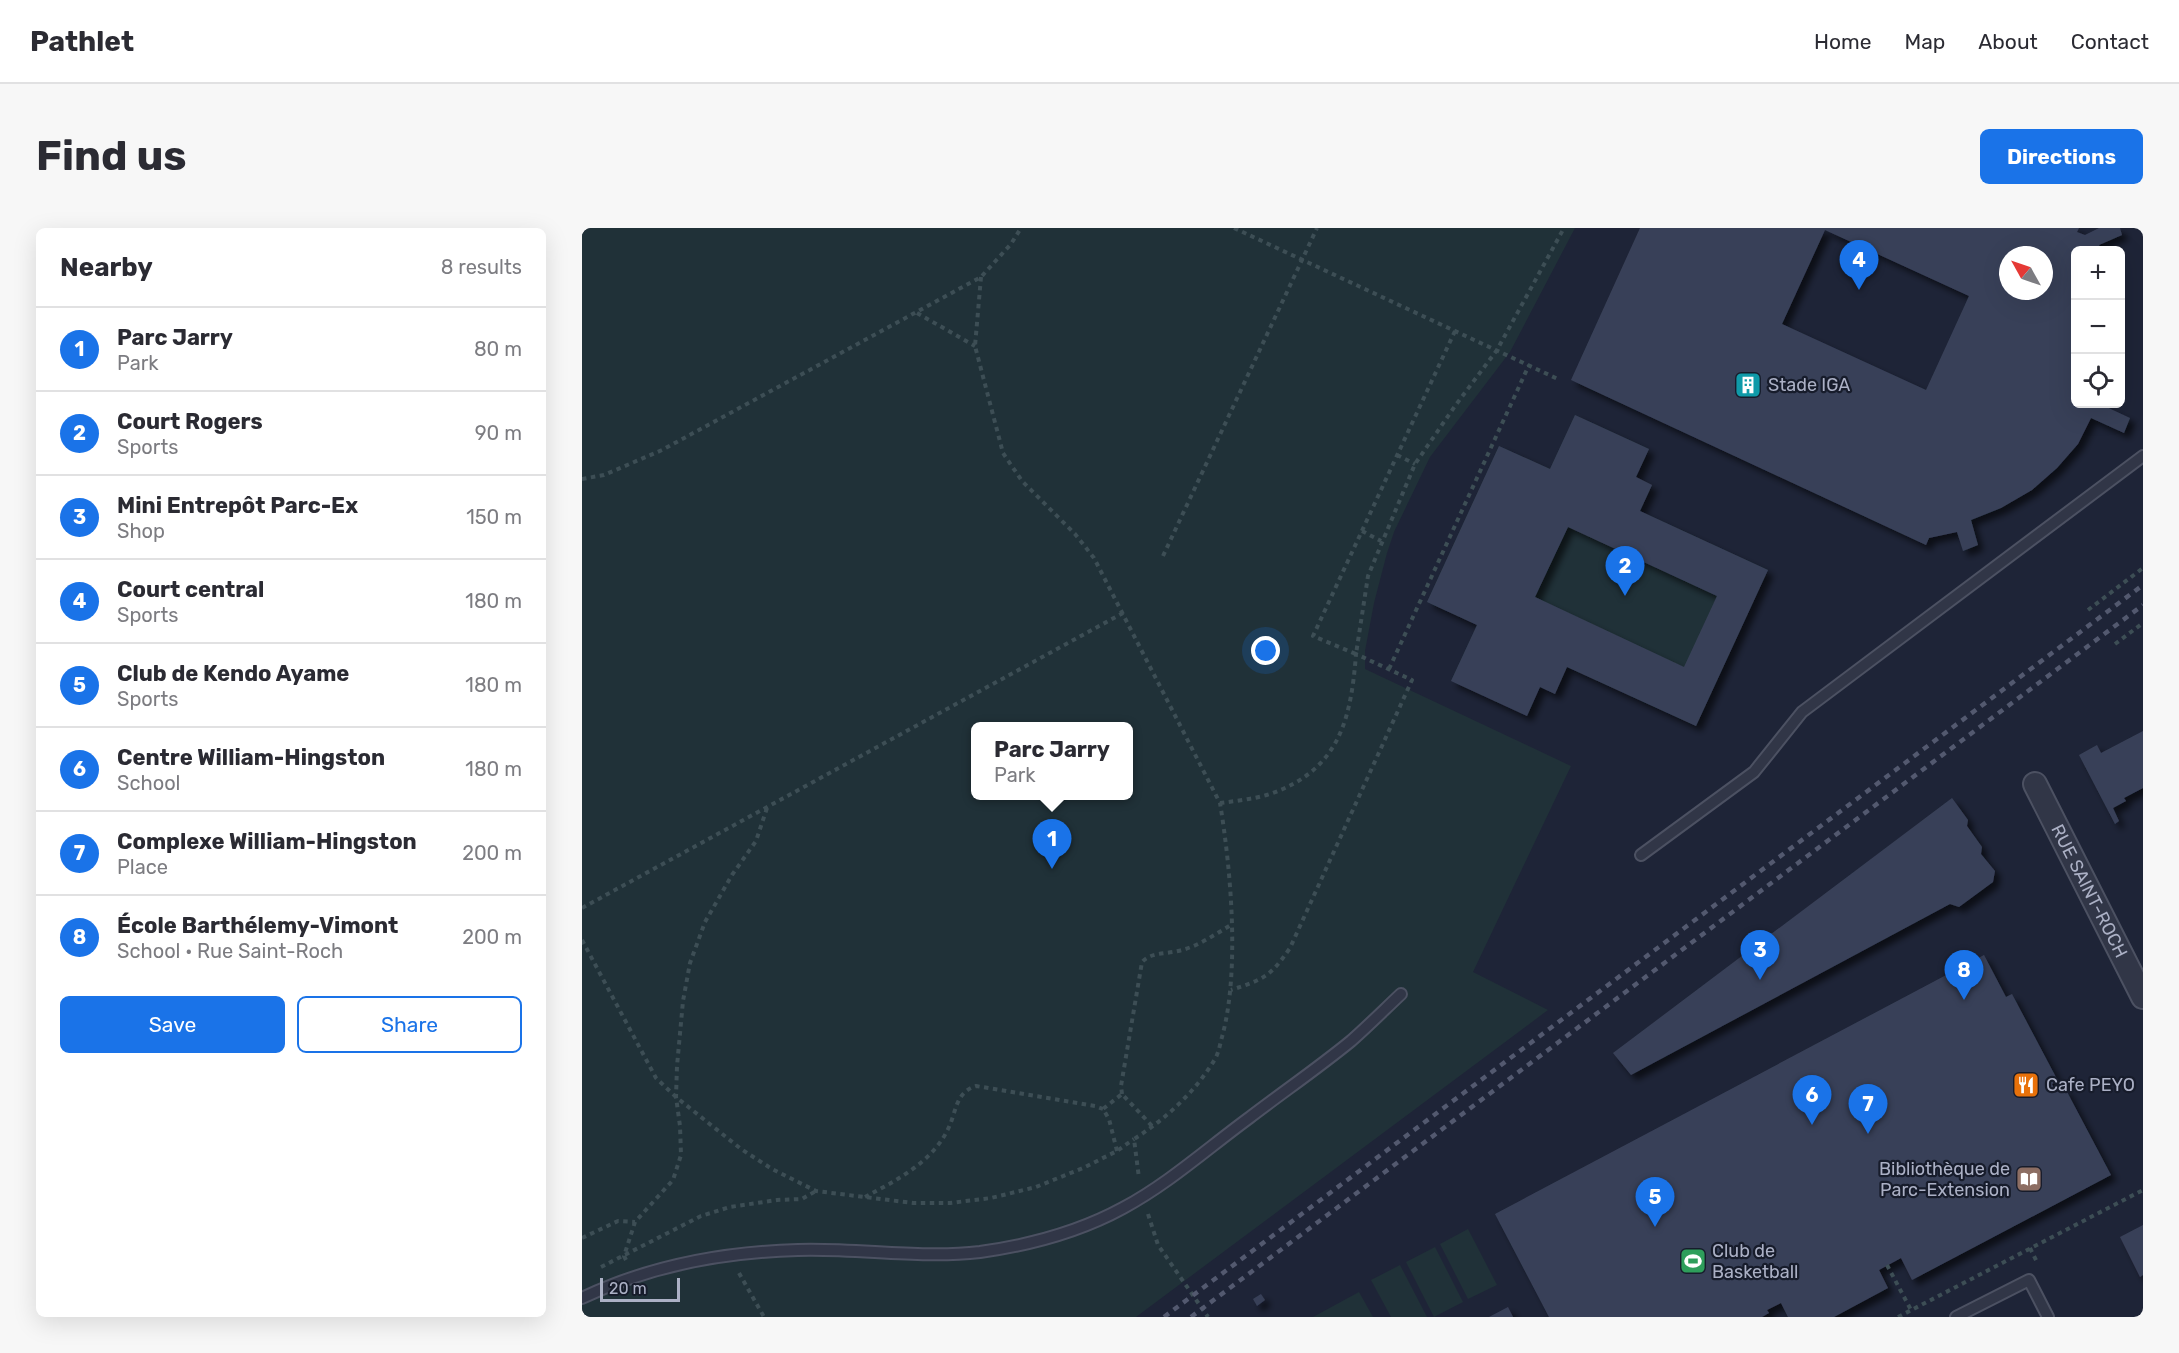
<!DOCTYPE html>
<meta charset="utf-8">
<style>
body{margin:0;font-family:Rubik,sans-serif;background:#f7f7f7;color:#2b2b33}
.controls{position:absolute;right:18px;top:18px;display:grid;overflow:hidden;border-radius:9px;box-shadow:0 6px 24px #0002}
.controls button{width:54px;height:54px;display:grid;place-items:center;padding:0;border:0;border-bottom:2px solid #e1e1e2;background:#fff;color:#2b2b33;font:30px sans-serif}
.compass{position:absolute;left:1417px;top:18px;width:54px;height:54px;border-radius:50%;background:#fff;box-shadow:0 6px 24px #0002;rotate:310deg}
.scale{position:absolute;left:18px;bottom:15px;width:80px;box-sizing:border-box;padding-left:6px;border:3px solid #abb0c5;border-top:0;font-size:16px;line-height:21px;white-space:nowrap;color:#abb0c5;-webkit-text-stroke:4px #171c2b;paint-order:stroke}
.you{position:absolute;left:684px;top:423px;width:21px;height:21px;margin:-15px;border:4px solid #fff;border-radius:50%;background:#1a73e8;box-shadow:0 0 0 9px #1a73e833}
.badge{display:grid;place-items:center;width:39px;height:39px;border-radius:50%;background:#1a73e8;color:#fff;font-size:20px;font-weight:700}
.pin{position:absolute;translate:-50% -50px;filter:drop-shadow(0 2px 3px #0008)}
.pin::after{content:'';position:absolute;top:32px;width:21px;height:18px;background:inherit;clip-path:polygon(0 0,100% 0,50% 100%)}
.popup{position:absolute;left:389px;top:494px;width:162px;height:78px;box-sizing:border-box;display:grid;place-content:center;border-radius:9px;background:#fff;filter:drop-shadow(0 2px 4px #0005);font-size:20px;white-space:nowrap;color:#7c7c81}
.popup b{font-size:22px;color:#2b2b33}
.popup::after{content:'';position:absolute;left:50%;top:100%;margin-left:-12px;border:12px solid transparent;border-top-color:#fff}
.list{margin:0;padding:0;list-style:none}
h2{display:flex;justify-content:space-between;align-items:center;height:78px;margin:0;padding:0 24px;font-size:26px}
h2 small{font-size:20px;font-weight:400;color:#7c7c81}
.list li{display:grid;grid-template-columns:39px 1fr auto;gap:18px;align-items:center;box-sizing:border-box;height:84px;padding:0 24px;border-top:2px solid #e1e1e2}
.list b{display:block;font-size:22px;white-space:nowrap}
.list p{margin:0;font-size:20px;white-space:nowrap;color:#7c7c81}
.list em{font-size:20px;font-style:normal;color:#7c7c81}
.actions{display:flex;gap:12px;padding:18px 24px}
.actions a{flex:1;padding:14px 0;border:2px solid #1a73e8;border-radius:9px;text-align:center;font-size:21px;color:#1a73e8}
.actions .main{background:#1a73e8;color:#fff}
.icon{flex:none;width:33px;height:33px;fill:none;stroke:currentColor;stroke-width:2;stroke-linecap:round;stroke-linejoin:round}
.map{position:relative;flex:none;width:1561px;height:1089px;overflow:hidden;border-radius:9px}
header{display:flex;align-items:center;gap:36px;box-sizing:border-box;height:84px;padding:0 30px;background:#fff;border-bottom:2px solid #e1e1e2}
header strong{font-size:28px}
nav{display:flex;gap:33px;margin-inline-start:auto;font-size:21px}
.intro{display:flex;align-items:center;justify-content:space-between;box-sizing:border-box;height:144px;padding:0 36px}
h1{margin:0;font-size:42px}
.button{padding:15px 27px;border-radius:9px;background:#1a73e8;color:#fff;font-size:21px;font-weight:700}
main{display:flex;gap:36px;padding:0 36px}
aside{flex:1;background:#fff;border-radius:9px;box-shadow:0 6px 24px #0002}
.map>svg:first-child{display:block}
.green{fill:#203138;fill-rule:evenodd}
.building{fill:#394158;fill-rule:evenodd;filter:url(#shadow)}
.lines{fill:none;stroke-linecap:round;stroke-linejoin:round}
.service-casing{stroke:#4c5162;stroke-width:14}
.minor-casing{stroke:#4c5162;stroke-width:26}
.path{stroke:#3d4e55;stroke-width:4;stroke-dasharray:4.5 4.5;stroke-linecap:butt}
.service{stroke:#313647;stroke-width:10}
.minor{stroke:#313647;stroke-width:22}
.rail{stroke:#53596f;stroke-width:4.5;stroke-dasharray:6 6;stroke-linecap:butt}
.labels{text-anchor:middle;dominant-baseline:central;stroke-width:4.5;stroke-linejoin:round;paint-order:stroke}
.poi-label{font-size:18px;fill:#abb0c5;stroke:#171c2b;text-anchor:start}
.street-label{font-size:18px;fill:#abb0c5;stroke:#171c2b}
</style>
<header>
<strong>Pathlet</strong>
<nav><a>Home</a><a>Map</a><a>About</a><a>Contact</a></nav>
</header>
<div class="intro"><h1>Find us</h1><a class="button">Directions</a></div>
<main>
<aside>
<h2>Nearby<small>8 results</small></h2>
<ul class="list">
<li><span class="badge">1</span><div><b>Parc Jarry</b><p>Park</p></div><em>80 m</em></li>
<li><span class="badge">2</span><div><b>Court Rogers</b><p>Sports</p></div><em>90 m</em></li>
<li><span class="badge">3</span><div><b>Mini Entrepôt Parc-Ex</b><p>Shop</p></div><em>150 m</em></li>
<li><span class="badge">4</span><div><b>Court central</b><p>Sports</p></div><em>180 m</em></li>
<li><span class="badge">5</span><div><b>Club de Kendo Ayame</b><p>Sports</p></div><em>180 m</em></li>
<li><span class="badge">6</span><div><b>Centre William-Hingston</b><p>School</p></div><em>180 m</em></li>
<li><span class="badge">7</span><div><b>Complexe William-Hingston</b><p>Place</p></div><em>200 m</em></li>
<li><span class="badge">8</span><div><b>École Barthélemy-Vimont</b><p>School · Rue Saint-Roch</p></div><em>200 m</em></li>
</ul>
<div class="actions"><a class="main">Save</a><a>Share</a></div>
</aside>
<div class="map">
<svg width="1561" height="1089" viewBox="0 0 1561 1089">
<defs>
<filter id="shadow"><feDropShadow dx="5.5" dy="5.5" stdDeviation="3" flood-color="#0009"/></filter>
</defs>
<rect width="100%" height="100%" fill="#1e2437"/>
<g class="green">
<path d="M0 0H993L928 124 848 229 812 304 805 325 792 375 783 423V441L989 538 891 744 966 782 554 1089H0ZM394 498H546V568H394Z"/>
<polygon points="993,187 1067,221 1054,249 1070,257 1058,283 1186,342 1114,498 985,439 958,459 869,453 895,397 845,374 917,218 968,241"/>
<polygon points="886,1001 915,1057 886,1071 858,1016"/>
<polygon points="853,1019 881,1074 852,1089 824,1034"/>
<polygon points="818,1037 845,1089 809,1089 789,1052"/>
<polygon points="777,1064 791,1089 731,1089"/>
</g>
<g class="building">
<path d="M1058 0H1497L1495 4 1503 7 1517 0H1538L1540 7 1517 17 1519 22H1494V176H1518L1548 190 1542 205 1509 190 1496 216 1475 240 1450 262 1419 280 1389 292 1396 317 1381 323 1375 304 1347 310 1344 317 989 152ZM1243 2 1387 68 1344 162 1200 96ZM1426 27H1462V63H1426Z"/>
<path d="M993 187 1067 221 1054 249 1070 257 1058 283 1186 342 1114 498 985 439 973 466 958 459 945 488 869 453 895 397 845 374 917 218 968 241ZM986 299 1135 368 1102 439 953 369Z"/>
<polygon points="1561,503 1561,560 1542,570 1544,573 1531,580 1537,593 1533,596 1497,527 1515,517 1519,525"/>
<polygon points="1370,570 1386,592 1385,598 1400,619 1399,626 1413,643 1411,654 1377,679 1368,676 1049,847 1031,825"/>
<polygon points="1402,727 1424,769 1430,766 1476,853 1470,856 1474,864 1483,860 1529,947 1330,1052 1319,1030 1297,1042 1306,1060 1252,1089 1206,1089 1199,1075 1185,1082 1187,1085 1180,1089 967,1089 913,986"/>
<polygon points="1561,997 1561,1047 1558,1049 1538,1009"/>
<polygon points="679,1066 683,1072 675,1078 671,1071"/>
<polygon points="926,1079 931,1089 907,1089"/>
</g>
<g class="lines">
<defs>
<g id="service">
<polyline points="1059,627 1172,544 1220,484 1561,228"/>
<path d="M0 1070C67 1038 143 1024 216 1022 277 1020 338 1031 398 1024 448 1017 497 1004 541 980 586 956 626 920 667 890 701 864 736 840 769 813 786 798 802 782 819 766"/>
<polyline points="1374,1089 1447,1052 1466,1089"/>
</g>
<g id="minor">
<path id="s1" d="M1453 556 1561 769"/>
</g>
</defs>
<use href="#service" class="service-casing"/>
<use href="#minor" class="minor-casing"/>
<g class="path">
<polyline points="652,0 978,152"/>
<path d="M399 49 393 118 421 225 440 253 493 306 512 330 638 575C649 642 658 744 640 809 638 816 637 824 633 831 614 863 584 891 552 911L557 950"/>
<polyline points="335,85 393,118"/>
<polyline points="873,103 731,408 774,426 786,348 833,236 873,178 915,122 982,0"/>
<polyline points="815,227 833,236"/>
<polyline points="0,251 22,247 80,222 399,49 429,16 439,0"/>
<polyline points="780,303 799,313"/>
<polyline points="581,328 735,0"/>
<polyline points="1506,382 1561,340"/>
<polyline points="1533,416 1561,395"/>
<polyline points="807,441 947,137"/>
<path d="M638 575C654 573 672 571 688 566 757 542 769 492 774 426L830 452 708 720C688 749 682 751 649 762"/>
<polyline points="0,680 541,385"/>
<polyline points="0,712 74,850 94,869 159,921 190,941 234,963 331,975 368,975 409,970 454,959 501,940 535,923 552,911"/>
<path d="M540 866 539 858 560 734C569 724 584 726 596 723 615 719 632 707 649 697"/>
<polyline points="535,923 527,891 521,881 540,866 571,899"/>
<path d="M283 969C313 953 349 935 365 903 375 885 372 865 394 858L513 878 521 881"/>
<polyline points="566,986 576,1017 626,1089"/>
<polyline points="0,1010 36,993 53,994"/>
<polyline points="1448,1020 1456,1036"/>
<polyline points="44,1032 42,1028 53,994 91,952 99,927 98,898 94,869 95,838 101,773 108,735 123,694 150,647 174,613 185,580"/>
<polyline points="1305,1037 1329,1082"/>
<polyline points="19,1039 119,988 148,979 195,972 220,971 234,963"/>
<polyline points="157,1045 182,1089"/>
<polyline points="1316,1089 1561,962"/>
</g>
<use href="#service" class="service"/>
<use href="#minor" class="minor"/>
<g class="rail">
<polyline points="582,1089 1561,357"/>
<polyline points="609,1089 1561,377"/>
</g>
</g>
<defs>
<symbol id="building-square" viewBox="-11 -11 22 22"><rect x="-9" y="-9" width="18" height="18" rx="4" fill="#0f9aa8" stroke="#171c2b"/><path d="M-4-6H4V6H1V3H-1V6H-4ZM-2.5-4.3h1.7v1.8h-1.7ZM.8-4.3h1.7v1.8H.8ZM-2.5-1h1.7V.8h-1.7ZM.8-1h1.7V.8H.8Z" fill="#fff"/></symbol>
<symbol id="restaurant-square" viewBox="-11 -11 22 22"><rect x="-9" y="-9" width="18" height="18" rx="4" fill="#e8710a" stroke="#171c2b"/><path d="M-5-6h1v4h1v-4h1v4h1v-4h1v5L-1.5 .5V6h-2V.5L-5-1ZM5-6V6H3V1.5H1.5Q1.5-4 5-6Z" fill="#fff"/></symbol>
<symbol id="library-square" viewBox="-11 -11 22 22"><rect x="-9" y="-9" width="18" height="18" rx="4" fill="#8d6e63" stroke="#171c2b"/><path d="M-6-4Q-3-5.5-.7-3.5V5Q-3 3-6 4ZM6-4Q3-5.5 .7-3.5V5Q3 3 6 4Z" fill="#fff"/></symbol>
<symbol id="stadium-square" viewBox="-11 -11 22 22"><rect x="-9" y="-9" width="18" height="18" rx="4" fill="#2e9e5b" stroke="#171c2b"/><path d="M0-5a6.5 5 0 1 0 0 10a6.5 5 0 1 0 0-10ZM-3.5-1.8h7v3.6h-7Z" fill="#fff"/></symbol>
</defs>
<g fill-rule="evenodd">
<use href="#building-square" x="1151" y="142" width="30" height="30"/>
<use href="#restaurant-square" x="1429" y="842" width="30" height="30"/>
<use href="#library-square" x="1432" y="936" width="30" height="30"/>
<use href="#stadium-square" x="1096" y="1018" width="30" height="30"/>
</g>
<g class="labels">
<g class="poi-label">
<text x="1186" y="157">Stade IGA</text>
<text x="1464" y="857">Cafe PEYO</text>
<text x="1428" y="941" text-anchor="end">Bibliothèque de<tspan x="1428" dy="21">Parc-Extension</tspan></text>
<text x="1130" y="1023">Club de<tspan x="1130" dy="21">Basketball</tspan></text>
</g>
<g class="street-label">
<text stroke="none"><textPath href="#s1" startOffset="120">RUE SAINT-ROCH</textPath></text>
</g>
</g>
</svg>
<div class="controls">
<button>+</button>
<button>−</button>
<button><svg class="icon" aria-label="locate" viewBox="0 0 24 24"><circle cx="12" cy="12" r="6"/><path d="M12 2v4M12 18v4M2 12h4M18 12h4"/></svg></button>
</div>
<svg class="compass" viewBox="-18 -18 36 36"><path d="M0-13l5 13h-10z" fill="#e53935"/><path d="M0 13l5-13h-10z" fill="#7c7c81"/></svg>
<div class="scale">20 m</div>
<div class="you"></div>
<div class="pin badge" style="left:470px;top:641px">1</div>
<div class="popup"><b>Parc Jarry</b>Park</div>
<div class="pin badge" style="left:1043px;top:368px">2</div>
<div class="pin badge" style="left:1178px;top:752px">3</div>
<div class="pin badge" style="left:1277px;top:62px">4</div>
<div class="pin badge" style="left:1073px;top:999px">5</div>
<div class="pin badge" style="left:1230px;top:897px">6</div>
<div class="pin badge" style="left:1286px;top:906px">7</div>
<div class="pin badge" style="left:1382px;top:772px">8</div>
</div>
</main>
